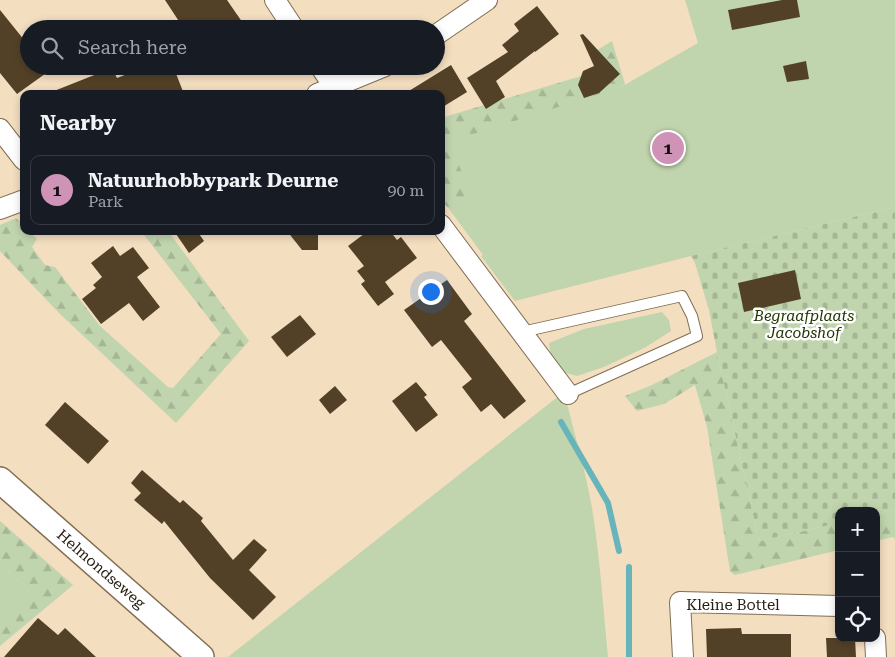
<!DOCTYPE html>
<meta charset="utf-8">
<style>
body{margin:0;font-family:"Roboto Serif",serif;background:#242831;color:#f1f3f6}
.controls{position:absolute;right:15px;bottom:15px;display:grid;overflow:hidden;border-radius:10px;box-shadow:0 2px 8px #0003}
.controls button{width:45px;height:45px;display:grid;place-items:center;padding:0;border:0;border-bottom:1px solid #363941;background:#171b24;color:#f1f3f6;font:25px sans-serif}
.you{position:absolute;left:430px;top:291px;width:18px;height:18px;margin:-12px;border:4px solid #fff;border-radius:50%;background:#1a73e8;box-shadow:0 0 0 8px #1a73e833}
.badge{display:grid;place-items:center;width:32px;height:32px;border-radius:50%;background:#ce93b7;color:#111;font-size:16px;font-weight:700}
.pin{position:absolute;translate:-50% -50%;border:2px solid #fff;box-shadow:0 1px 5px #0006}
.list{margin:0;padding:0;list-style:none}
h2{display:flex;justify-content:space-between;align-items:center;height:65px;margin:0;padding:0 20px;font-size:21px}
h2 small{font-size:16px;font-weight:400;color:#9ea1a6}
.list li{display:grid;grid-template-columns:32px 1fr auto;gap:15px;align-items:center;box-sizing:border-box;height:70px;margin:0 10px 10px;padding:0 10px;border:1px solid #363941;border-radius:10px}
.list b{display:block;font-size:19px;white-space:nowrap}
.list p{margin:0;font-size:16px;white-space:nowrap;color:#9ea1a6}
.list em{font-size:16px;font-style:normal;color:#9ea1a6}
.icon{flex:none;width:28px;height:28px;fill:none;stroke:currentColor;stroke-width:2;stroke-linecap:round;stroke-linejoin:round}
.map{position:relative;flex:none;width:895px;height:657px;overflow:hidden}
.search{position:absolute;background:#171b24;box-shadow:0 2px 8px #0003;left:20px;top:20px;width:425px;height:55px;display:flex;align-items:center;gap:12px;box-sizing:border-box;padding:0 18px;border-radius:28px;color:#9ea1a6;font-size:19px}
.panel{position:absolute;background:#171b24;box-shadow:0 2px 8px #0003;left:20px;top:90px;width:425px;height:145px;border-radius:10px}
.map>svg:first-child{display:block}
.green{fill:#c0d4ae}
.forest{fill:url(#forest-firs)}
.cemetery{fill:url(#cemetery-stones)}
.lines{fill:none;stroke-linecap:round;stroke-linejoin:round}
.stream{stroke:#68b4bb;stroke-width:6}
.building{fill:#534127}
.service-casing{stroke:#816e53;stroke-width:12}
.minor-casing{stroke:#816e53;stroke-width:22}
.tertiary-casing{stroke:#816e53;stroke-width:28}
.service{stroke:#fff;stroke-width:10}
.minor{stroke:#fff;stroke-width:20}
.tertiary{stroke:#fff;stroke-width:25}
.labels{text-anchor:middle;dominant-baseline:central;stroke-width:5;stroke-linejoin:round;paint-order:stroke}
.park-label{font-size:15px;font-style:italic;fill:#203600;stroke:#fff}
.street-label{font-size:15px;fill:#282015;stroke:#fff}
</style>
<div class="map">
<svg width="895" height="657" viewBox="0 0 895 657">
<defs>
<pattern id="forest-firs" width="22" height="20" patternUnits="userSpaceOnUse" patternTransform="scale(1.25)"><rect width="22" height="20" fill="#c0d4ae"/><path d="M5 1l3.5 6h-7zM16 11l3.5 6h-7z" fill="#a5b695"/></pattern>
<pattern id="cemetery-stones" width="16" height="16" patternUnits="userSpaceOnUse" patternTransform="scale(1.25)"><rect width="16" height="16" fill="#c0d4ae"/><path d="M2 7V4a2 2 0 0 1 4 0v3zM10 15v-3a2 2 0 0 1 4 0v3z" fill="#a5b695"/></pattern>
</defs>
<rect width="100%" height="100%" fill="#f3dec0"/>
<g class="green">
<polygon points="685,0 895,0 895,207 691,256 515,301 481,256 483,255 441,198 441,130 621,87 698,43"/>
<polygon points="662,312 669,320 671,331 646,347 604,367 577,376 562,372 551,358 549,343 584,329"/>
<path d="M560 395 567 404C576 439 586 473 592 508 600 557 603 607 608 657H228Z"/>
<polygon points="0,564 27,588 29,592 0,618"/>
</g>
<g class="forest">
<polygon points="612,41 625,84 621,87 448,142 473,196 471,198 447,207 441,198 441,118 598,71 594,52"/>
<polygon points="16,218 24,226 24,231 29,231 37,239 32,247 45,265 55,267 100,326 168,387 173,388 221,334 141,231 168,231 249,341 176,423 59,313 0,251 0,225"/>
<polygon points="717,352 759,541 839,523 839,550 735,575 733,574 730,571 707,427 695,385 664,404 637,411 625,396 652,385"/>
<polygon points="895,509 895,539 893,537 876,541 876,514"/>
<polygon points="0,521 73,585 0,646 0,618 29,592 27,588 0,564"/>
</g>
<polygon class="cemetery" points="895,207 895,509 876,514 876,511 839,511 839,523 759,541 717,352 709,310 695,263 691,256"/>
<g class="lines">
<g class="stream">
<polyline points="561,422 608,503 619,551"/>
<polyline points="629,567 629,657"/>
</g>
</g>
<g class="building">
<polygon points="165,0 227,0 247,29 184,29"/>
<polygon points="782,0 797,0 800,17 732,30 728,10"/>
<polygon points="537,6 559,34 535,52 535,51 496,81 505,97 486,109 467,78 508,52 502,45 519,31 514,24"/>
<polygon points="0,10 29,46 29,66 56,66 17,94 0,73"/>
<polygon points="583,34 620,74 599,93 584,98 578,85 583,71 594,66 580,35"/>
<polygon points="806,61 809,79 787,82 783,66"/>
<polygon points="451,65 467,92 441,108 441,94 404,94"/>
<polygon points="153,66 173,66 184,94 50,94 49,93 112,68 117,78 145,67 146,71"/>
<polygon points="174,231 197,231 204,241 189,253"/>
<polygon points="287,231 318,231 318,250 302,250"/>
<polygon points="368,231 390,231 397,240 401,237 417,258 385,282 394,294 378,306 361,284 365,281 357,271 364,266 348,246"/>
<polygon points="113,246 120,256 133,247 149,268 137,277 160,307 143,321 129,303 101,324 82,299 96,288 93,285 102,277 91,263"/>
<polygon points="795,270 801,299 744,312 738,283"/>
<polygon points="447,280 472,314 464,321 526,401 504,419 491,404 481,412 462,387 472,379 441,340 432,347 404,310"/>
<polygon points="300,315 316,334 287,357 271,337"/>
<polygon points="416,382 427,395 424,397 438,415 416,432 392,401"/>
<polygon points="335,386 347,400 330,414 319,400"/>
<polygon points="65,402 109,441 88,464 45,425"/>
<polygon points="142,470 180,503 183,500 203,518 201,521 233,560 254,539 267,550 249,570 276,597 253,620 210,578 164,521 162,524 134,500 141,493 131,483"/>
<polygon points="38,618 58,635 65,628 96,657 4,657"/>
<polygon points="741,628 742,634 791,634 791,657 707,657 706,629"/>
<polygon points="826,638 855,638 856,657 827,657"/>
</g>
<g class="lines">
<defs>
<polyline id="service" points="522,332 682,296 692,316 697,336 568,394"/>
<g id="minor">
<polyline points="275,0 294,29"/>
<polyline points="436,35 487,0"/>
<polyline points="320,66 339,94"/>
<polyline points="317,94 385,66"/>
<polyline points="0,129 24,160"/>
<polyline points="0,209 24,200"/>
<polyline points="441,225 568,394"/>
<polyline points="875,638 876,657"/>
<polyline points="683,657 680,602 839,606"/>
</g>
<polyline id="tertiary" points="0,480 201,657"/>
</defs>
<use href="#service" class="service-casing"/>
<use href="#minor" class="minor-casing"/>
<use href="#tertiary" class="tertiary-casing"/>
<use href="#service" class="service"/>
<use href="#minor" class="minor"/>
<use href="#tertiary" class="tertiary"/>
</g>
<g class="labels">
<g class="park-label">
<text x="804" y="316">Begraafplaats<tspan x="804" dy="17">Jacobshof</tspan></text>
</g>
<g class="street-label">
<text transform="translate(101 569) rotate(41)">Helmondseweg</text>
<text x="733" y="605">Kleine Bottel</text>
</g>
</g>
</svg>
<div class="controls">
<button>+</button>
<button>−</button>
<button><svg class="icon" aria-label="locate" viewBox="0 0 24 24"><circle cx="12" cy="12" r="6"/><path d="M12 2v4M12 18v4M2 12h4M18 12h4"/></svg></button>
</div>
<div class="you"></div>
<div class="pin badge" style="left:668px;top:148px">1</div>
<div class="search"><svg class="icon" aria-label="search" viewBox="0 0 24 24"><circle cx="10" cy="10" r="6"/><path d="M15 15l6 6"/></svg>Search here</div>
<section class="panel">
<h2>Nearby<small></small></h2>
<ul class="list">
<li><span class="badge">1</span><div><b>Natuurhobbypark Deurne</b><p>Park</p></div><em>90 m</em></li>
</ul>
</section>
</div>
